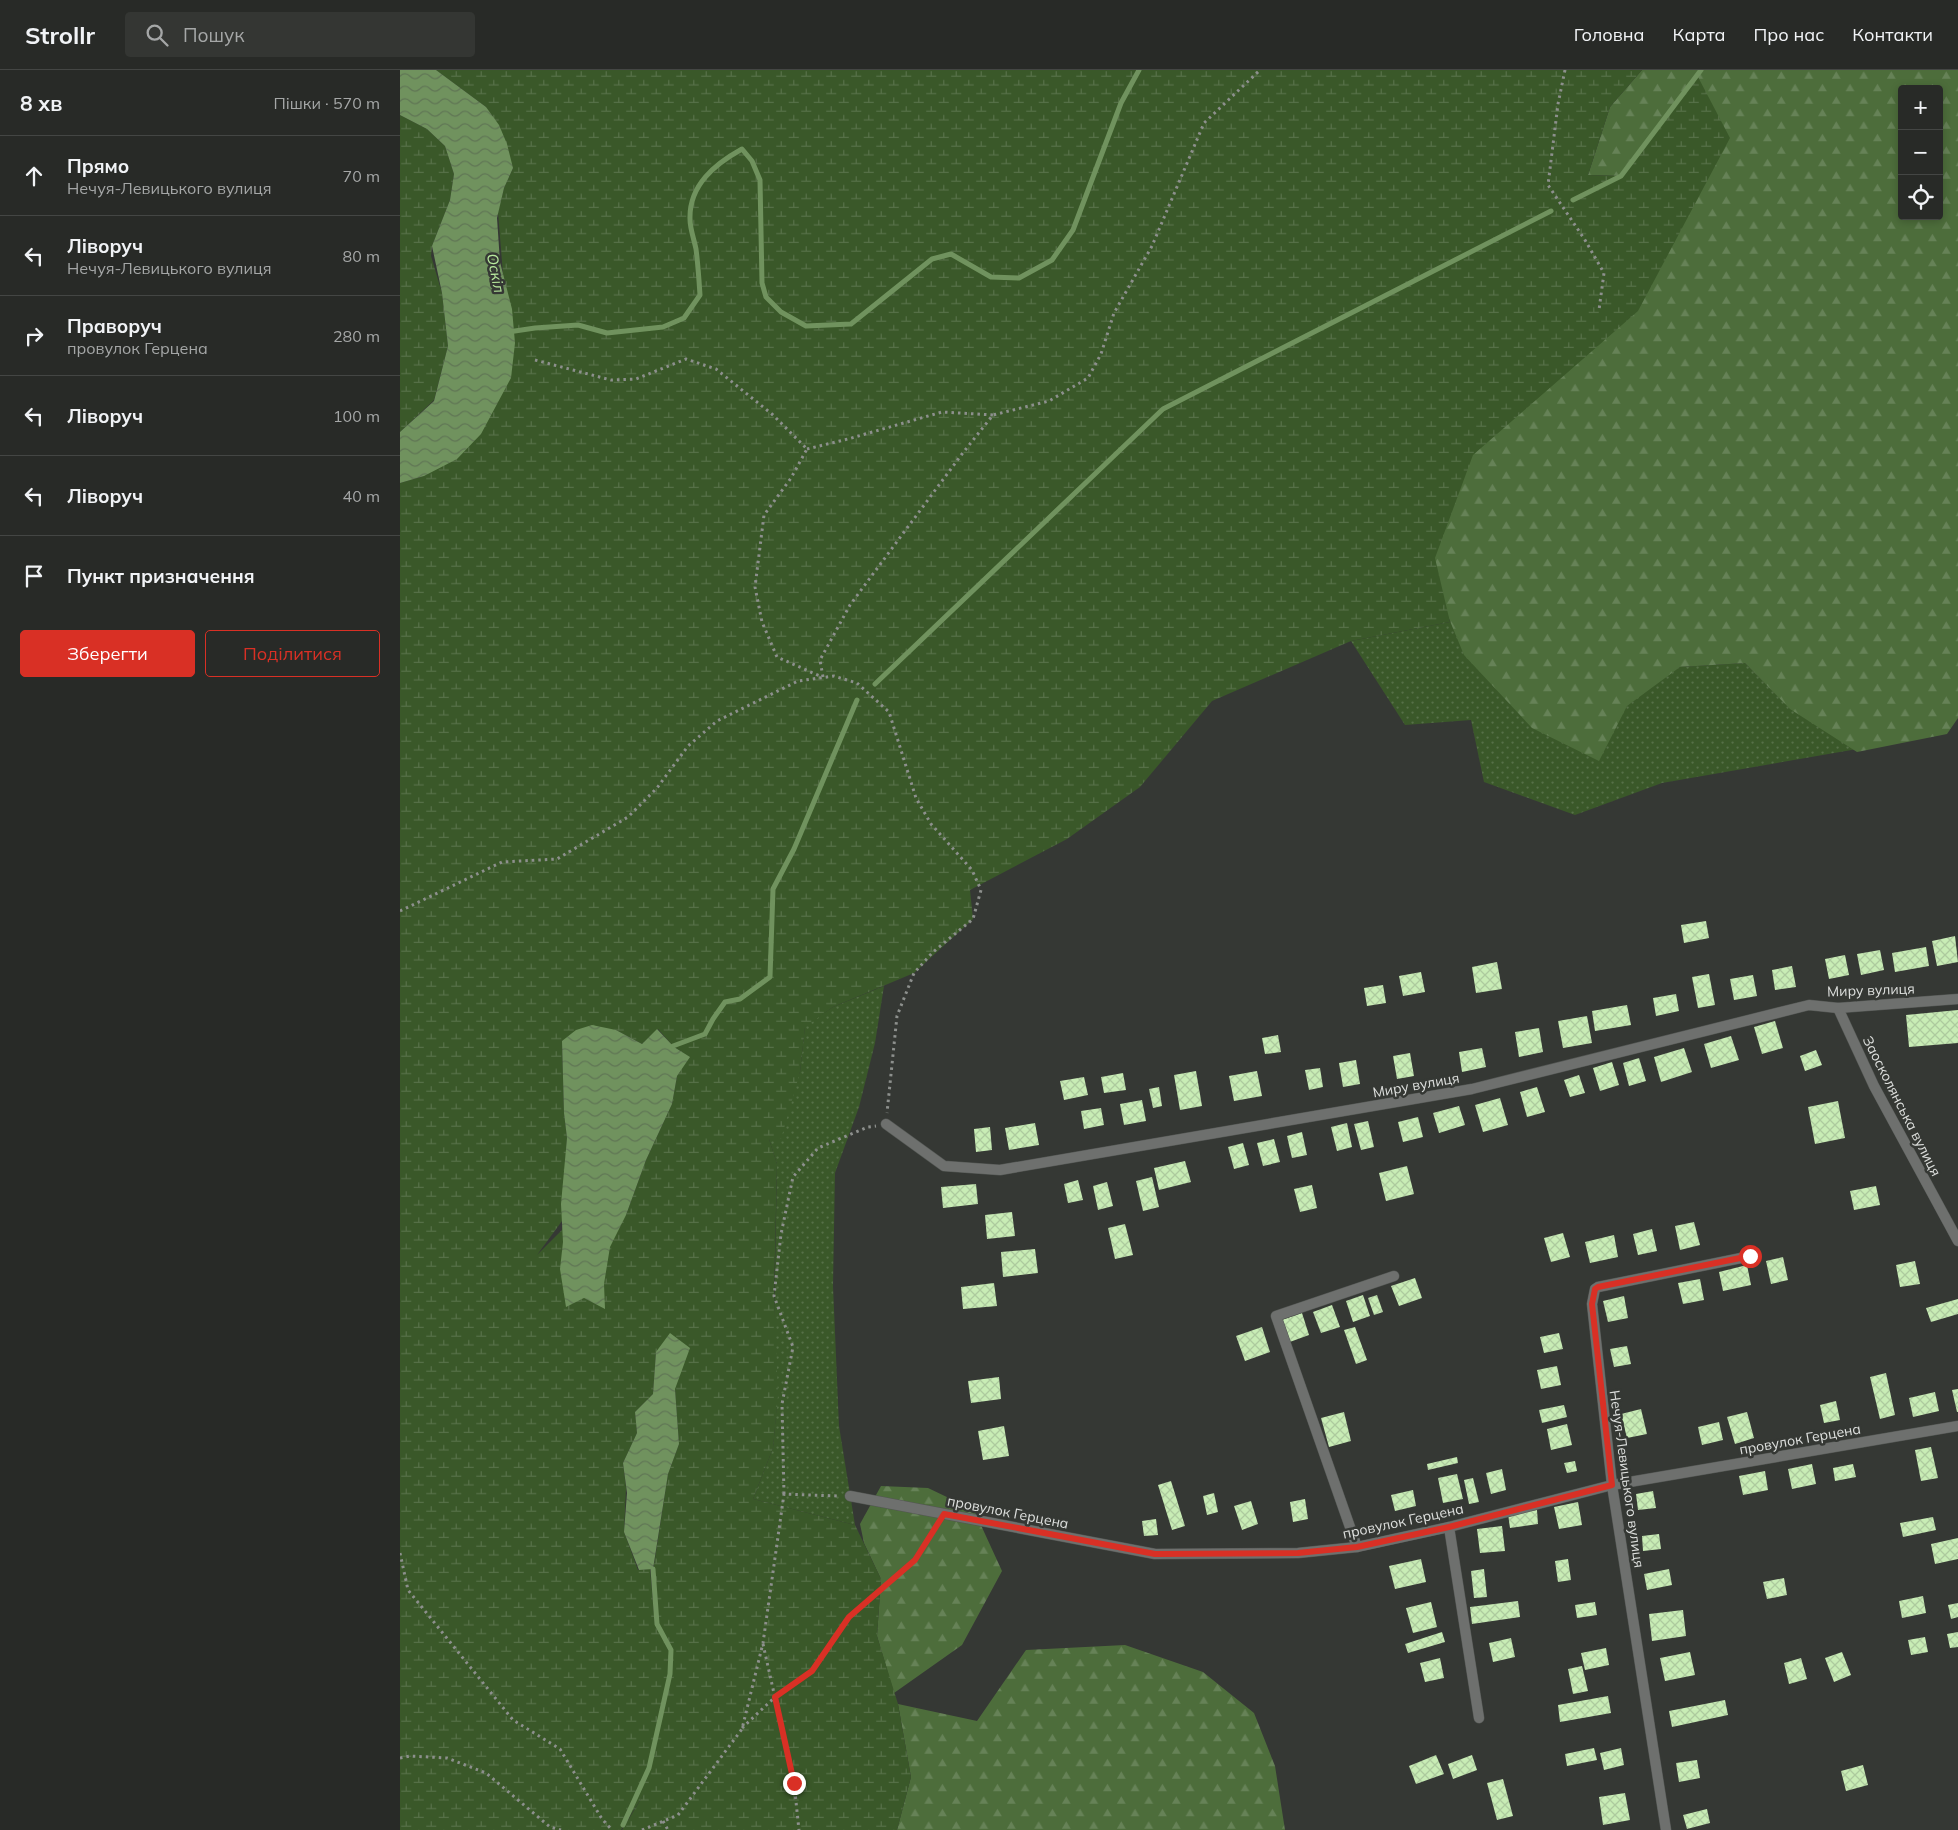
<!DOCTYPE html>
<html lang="uk">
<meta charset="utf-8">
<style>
body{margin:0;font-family:Mulish,sans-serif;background:#343633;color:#f1f3f6}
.controls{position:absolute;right:15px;top:15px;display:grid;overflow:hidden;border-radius:5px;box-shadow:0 2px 8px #0003}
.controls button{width:45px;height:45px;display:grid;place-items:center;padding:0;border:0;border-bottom:1px solid #444644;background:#282a27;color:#f1f3f6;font:25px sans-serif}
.stop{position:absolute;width:15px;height:15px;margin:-11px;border:4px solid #d93025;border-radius:50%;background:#fff}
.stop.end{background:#d93025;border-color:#fff;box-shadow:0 1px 5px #0008}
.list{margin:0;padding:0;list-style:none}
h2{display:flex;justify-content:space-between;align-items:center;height:65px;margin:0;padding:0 20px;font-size:21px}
h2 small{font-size:16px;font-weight:400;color:#a5a7a7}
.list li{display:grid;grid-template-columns:32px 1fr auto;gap:15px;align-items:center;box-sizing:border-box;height:80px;padding:0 20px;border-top:1px solid #444644}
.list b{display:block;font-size:19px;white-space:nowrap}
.list p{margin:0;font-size:16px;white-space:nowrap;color:#a5a7a7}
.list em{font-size:16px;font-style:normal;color:#a5a7a7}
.actions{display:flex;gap:10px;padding:15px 20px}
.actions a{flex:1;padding:11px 0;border:1px solid #d93025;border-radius:5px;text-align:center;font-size:18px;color:#d93025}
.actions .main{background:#d93025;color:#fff}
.icon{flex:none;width:28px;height:28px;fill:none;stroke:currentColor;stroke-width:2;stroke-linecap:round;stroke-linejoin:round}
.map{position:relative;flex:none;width:1558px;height:1760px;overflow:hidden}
header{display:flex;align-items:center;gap:30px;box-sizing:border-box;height:70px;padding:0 25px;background:#282a27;border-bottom:1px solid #444644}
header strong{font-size:24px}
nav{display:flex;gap:28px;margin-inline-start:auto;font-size:18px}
.search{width:350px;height:45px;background:#343633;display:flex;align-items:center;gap:12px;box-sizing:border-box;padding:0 18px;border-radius:5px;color:#a5a7a7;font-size:19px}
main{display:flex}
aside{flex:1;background:#282a27}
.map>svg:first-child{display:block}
.grass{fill:url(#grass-dots)}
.forest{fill:url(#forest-firs);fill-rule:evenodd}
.wetland{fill:url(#wetland-marsh);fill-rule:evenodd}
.water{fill:url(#water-waves)}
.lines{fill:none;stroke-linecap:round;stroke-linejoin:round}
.stream{stroke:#70925e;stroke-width:5}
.building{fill:url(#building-cross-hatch)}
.lane-casing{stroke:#535653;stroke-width:11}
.street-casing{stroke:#535653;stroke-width:11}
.path{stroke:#8d908d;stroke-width:3;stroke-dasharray:2.5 4;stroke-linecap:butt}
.lane{stroke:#6e706e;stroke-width:10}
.street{stroke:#6e706e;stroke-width:10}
.route{stroke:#d93025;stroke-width:6}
.labels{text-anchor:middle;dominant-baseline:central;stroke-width:5;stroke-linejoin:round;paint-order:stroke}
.street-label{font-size:14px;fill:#dee0de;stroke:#353834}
.water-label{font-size:15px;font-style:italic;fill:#b7e99d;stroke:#353834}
</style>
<header>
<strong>Strollr</strong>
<div class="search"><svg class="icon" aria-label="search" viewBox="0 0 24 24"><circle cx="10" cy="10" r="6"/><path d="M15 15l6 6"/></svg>Пошук</div>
<nav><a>Головна</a><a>Карта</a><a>Про нас</a><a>Контакти</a></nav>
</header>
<main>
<aside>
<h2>8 хв<small>Пішки · 570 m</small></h2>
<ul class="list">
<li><svg class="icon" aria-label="ahead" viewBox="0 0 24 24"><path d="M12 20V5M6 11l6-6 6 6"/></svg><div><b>Прямо</b><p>Нечуя-Левицького вулиця</p></div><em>70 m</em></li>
<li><svg class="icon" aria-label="left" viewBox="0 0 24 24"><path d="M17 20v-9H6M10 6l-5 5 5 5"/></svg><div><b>Ліворуч</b><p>Нечуя-Левицького вулиця</p></div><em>80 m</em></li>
<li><svg class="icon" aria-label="right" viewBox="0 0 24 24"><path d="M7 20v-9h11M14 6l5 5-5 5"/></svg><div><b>Праворуч</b><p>провулок Герцена</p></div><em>280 m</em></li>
<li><svg class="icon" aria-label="left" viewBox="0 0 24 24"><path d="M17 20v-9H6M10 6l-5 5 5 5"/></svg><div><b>Ліворуч</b></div><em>100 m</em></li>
<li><svg class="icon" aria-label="left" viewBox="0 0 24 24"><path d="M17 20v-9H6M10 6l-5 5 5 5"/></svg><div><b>Ліворуч</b></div><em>40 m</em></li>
<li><svg class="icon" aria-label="arrive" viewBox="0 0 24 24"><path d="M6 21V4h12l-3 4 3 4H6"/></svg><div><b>Пункт призначення</b></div></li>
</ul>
<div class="actions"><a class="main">Зберегти</a><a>Поділитися</a></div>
</aside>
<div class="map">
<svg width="1558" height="1760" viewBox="0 0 1558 1760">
<defs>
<pattern id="grass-dots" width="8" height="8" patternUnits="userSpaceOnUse" patternTransform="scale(1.25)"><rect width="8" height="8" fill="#3a5829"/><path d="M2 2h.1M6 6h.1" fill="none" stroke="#567048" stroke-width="1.8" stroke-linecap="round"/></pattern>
<pattern id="forest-firs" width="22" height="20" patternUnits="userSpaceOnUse" patternTransform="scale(1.25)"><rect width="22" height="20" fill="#4d6d3b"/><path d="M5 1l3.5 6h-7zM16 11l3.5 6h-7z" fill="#668257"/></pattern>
<pattern id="wetland-marsh" width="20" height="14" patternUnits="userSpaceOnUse" patternTransform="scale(1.25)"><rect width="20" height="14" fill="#3a5829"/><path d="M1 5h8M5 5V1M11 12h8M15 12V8" fill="none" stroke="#567048"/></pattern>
<pattern id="water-waves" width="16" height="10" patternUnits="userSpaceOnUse" patternTransform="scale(1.25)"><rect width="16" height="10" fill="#70925e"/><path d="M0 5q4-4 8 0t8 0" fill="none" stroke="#607655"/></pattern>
<pattern id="building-cross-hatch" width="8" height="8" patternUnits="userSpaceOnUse" patternTransform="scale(1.25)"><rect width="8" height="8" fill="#c8ecb5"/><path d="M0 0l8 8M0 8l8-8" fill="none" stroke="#adca9e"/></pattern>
</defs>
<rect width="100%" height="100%" fill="#353834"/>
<g class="grass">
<polygon points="1050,552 1222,632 1280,597 1345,593 1378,626 1463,678 1262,713 1175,745 1084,712 1071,650 1005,655 951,571"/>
<polygon points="484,916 475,973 459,1037 435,1103 433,1216 439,1356 455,1455 353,1429 373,1378 377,1333 374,1258 377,1094 369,1069 400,1002 405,956 433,937"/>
</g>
<g class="forest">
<path d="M1242 0H1558V648L1547 664 1457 682 1390 639 1345 593 1280 597 1227 636 1199 691 1132 658 1064 585 1024 488 1066 391 1297 5 1221 106 1188 105 1210 37ZM1502 19H1539V146H1502Z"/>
<polygon points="481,1416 528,1418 574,1440 602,1501 562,1575 494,1623 477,1566 481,1509 464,1473 460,1454"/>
<polygon points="725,1575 803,1602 854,1643 875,1696 885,1760 497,1760 511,1707 498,1634 577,1651 626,1580"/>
</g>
<g class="wetland">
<path d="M36 0H1242L1210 37 1188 105 1220 106 1297 5 1330 68 1238 241 1073 385 1035 488 1050 552 951 571 812 631 740 717 667 769 570 820 573 849 514 903 433 937 405 957 400 1002 381 1069H369L377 1094 374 1226 378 1326 373 1378 353 1429 455 1455 481 1509 477 1566 498 1634 511 1707 497 1760H222L246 1721 221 1760H0V413L24 406 103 204 98 142 104 118 113 98 86 37ZM258 959 273 976 289 987 277 1006 272 1034 246 1090 226 1145 165 1149 162 1160 137 1185 162 1151 167 1068 164 1043 162 971 216 960 242 974ZM256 1282 275 1319 279 1374 268 1404 254 1495 257 1554 255 1555 250 1499 238 1500 224 1462 226 1418 223 1393 237 1363 235 1342 253 1324Z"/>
<polygon points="0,45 27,59 45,76 54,104 50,130 32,176 31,186 42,223 48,276 34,330 0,362"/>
</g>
<g class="water">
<polygon points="0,0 36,0 86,37 99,55 107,74 113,98 104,118 97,148 100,192 112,239 115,273 111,308 81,364 57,389 24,406 0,413 0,362 34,331 48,276 42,223 32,176 50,130 54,104 45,76 27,59 0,45"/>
<polygon points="192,955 216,960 242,974 257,959 274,977 290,987 277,1006 272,1034 246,1090 226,1145 210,1177 204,1214 205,1239 184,1228 166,1237 160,1199 163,1172 161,1134 167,1068 164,1043 162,971 176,960"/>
<polygon points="270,1263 290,1278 275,1319 279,1374 268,1404 253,1499 239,1500 224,1462 227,1423 223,1393 237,1363 235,1342 253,1324 256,1282"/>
</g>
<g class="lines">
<g class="stream">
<polyline points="1173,130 1221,106 1301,0"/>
<path d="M108 262 135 258 178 255 207 263 263 257 284 248 300 225C299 210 298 194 296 179 294 169 290 159 290 149 289 115 315 94 342 79L352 91 360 110 362 213 366 227 381 242 406 256 451 254 532 189 551 184 591 207 619 208 652 190 673 160 721 33 739 0"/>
<polyline points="475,614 763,339 1151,141"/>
<polyline points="273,976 305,964 313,949 325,932 340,929 370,907 373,819 394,779 457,630"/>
<polyline points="223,1755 249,1698 270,1604 271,1580 257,1554 253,1499"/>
</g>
</g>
<g class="building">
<polygon points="1306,851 1309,868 1284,873 1281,855"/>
<polygon points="1555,866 1558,892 1537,896 1532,871"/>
<polygon points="1526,877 1529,896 1495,902 1492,883"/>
<polygon points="1480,880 1484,900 1461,905 1457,884"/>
<polygon points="1445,885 1449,905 1429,909 1425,889"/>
<polygon points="1097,892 1102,919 1076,923 1072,897"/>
<polygon points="1392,896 1396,917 1375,920 1372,900"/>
<polygon points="1021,902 1025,922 1003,926 999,906"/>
<polygon points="1309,904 1315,935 1298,938 1292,907"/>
<polygon points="1353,905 1357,926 1334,930 1330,909"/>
<polygon points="983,915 986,933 967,936 964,918"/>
<polygon points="1276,924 1279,941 1256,946 1253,928"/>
<polygon points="1227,935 1231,955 1195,961 1192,941"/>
<polygon points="1558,940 1558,973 1509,977 1506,945"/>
<polygon points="1187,946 1192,973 1163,978 1158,951"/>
<polygon points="1375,951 1383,978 1362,984 1354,957"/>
<polygon points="1139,958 1143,982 1119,987 1115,962"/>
<polygon points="878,965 881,982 865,984 862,968"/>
<polygon points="1331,966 1339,990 1311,998 1304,974"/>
<polygon points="1082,978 1086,997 1062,1002 1059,982"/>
<polygon points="1284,978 1292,1002 1261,1012 1254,987"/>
<polygon points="1416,980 1422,995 1405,1001 1400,986"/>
<polygon points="1010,983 1014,1006 997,1009 993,986"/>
<polygon points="1239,988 1246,1011 1229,1016 1223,993"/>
<polygon points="956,990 960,1014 943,1017 939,993"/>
<polygon points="1212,992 1219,1015 1200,1021 1193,998"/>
<polygon points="920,998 923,1017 909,1020 905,1000"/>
<polygon points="796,1001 802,1036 780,1040 774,1005"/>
<polygon points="857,1001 862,1026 834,1031 829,1006"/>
<polygon points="723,1003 726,1020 704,1023 701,1007"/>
<polygon points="1179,1005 1185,1023 1170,1027 1164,1010"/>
<polygon points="684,1007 688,1025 664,1030 660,1011"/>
<polygon points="759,1017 762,1036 753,1038 749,1019"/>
<polygon points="1137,1017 1145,1042 1127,1047 1120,1022"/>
<polygon points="1100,1028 1108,1055 1083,1062 1075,1035"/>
<polygon points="742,1030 746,1051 724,1055 720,1034"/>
<polygon points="1438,1031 1445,1068 1415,1074 1408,1037"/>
<polygon points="1059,1036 1065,1055 1039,1063 1033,1043"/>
<polygon points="701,1038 704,1055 684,1059 681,1041"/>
<polygon points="1018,1047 1023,1067 1003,1072 998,1052"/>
<polygon points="968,1051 974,1077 961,1080 954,1054"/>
<polygon points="635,1053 639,1075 609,1080 605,1058"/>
<polygon points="947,1053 952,1077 937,1081 931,1057"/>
<polygon points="590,1057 592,1080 576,1082 574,1059"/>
<polygon points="902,1062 907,1085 892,1088 887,1066"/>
<polygon points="874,1069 880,1092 863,1096 857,1073"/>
<polygon points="843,1073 849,1095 834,1099 828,1077"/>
<polygon points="785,1091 791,1112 759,1120 754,1098"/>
<polygon points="1007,1096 1014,1124 986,1131 979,1103"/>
<polygon points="752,1107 759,1137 743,1141 736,1111"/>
<polygon points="678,1110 683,1130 668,1133 664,1114"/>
<polygon points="707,1112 713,1136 698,1140 693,1116"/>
<polygon points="576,1114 578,1134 543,1138 541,1117"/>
<polygon points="912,1115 917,1138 900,1142 894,1119"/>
<polygon points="1476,1116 1480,1135 1454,1140 1450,1121"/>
<polygon points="612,1142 615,1166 587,1169 585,1145"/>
<polygon points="1294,1152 1300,1175 1280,1180 1275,1156"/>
<polygon points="725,1154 733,1185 715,1189 708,1158"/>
<polygon points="1252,1159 1257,1181 1238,1185 1233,1164"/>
<polygon points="1163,1163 1170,1187 1151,1192 1144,1168"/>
<polygon points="1214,1165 1218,1187 1190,1193 1185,1172"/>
<polygon points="635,1179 638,1203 603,1207 601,1182"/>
<polygon points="1383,1187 1388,1210 1371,1214 1366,1191"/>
<polygon points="1515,1191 1520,1214 1500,1217 1496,1195"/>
<polygon points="1347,1195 1351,1215 1323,1221 1319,1202"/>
<polygon points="1015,1208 1022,1228 999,1236 991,1216"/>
<polygon points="1300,1209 1304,1230 1283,1234 1278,1213"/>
<polygon points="594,1213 597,1236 563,1239 561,1217"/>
<polygon points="963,1225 970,1246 953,1252 946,1231"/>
<polygon points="977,1225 983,1242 974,1245 968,1228"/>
<polygon points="1224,1226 1228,1248 1208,1252 1203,1231"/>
<polygon points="1558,1229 1558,1244 1531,1252 1526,1238"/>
<polygon points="932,1235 940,1257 921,1263 913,1242"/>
<polygon points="902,1243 909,1265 887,1273 879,1251"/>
<polygon points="862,1257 870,1282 845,1291 836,1266"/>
<polygon points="955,1257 967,1290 956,1294 944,1260"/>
<polygon points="1159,1263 1163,1279 1144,1283 1140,1267"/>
<polygon points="1227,1276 1231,1294 1214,1297 1210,1279"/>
<polygon points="1157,1296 1161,1315 1141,1319 1137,1300"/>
<polygon points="1486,1303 1495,1345 1480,1349 1470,1307"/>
<polygon points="599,1307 601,1329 571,1333 568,1311"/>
<polygon points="1558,1319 1558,1342 1557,1342 1552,1320"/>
<polygon points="1535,1322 1539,1341 1513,1347 1509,1328"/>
<polygon points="1436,1331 1440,1350 1424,1353 1420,1335"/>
<polygon points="1164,1335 1167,1347 1142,1353 1139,1340"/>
<polygon points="1241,1339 1247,1364 1227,1368 1221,1344"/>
<polygon points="944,1342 951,1371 929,1377 921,1348"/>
<polygon points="1347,1342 1354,1368 1335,1374 1327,1347"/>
<polygon points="1319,1352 1323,1370 1302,1375 1298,1357"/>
<polygon points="1167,1354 1172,1375 1151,1380 1147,1359"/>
<polygon points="604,1356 609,1386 583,1390 578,1361"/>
<polygon points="1531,1377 1538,1408 1521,1411 1515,1380"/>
<polygon points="1057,1387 1058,1393 1028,1400 1027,1394"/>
<polygon points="1175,1391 1177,1401 1167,1403 1164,1393"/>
<polygon points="1412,1394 1416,1414 1392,1419 1388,1399"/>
<polygon points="1453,1394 1456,1407 1435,1411 1433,1398"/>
<polygon points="1102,1399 1106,1420 1091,1424 1086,1403"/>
<polygon points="1365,1401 1368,1420 1343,1425 1339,1406"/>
<polygon points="1057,1404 1063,1429 1043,1433 1038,1408"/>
<polygon points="1073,1408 1079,1432 1069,1434 1064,1410"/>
<polygon points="771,1411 785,1456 772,1460 758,1415"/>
<polygon points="1013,1420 1016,1436 995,1441 991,1425"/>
<polygon points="1253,1421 1256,1438 1238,1440 1236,1424"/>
<polygon points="814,1423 818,1442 807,1445 803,1426"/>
<polygon points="905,1429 908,1449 893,1452 890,1432"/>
<polygon points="851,1431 858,1454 842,1460 834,1436"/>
<polygon points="1178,1432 1182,1455 1159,1459 1154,1437"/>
<polygon points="1137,1440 1138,1454 1110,1458 1108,1444"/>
<polygon points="1533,1447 1536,1460 1503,1467 1500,1453"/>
<polygon points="756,1449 758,1465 744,1466 742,1451"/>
<polygon points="1102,1456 1105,1481 1080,1483 1077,1459"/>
<polygon points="1259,1464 1261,1479 1243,1481 1242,1466"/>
<polygon points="1558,1468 1558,1489 1535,1494 1531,1474"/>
<polygon points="1021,1489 1026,1512 995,1519 989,1496"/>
<polygon points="1168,1489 1171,1510 1158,1512 1155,1491"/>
<polygon points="1084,1499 1087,1527 1074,1528 1071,1501"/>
<polygon points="1269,1499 1272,1515 1247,1520 1244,1504"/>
<polygon points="1384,1508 1387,1525 1367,1529 1363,1512"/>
<polygon points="1523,1526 1526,1543 1502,1548 1499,1531"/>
<polygon points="1118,1531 1120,1547 1072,1554 1070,1537"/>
<polygon points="1031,1532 1037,1557 1013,1563 1006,1538"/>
<polygon points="1195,1532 1197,1545 1177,1548 1175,1535"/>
<polygon points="1558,1533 1558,1547 1551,1549 1548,1535"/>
<polygon points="1283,1540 1286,1566 1252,1571 1249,1544"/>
<polygon points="1042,1562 1045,1572 1008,1583 1005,1574"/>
<polygon points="1558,1562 1558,1577 1550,1578 1547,1564"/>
<polygon points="1525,1567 1528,1582 1511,1585 1508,1570"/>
<polygon points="1111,1568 1115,1587 1093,1592 1089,1573"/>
<polygon points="1206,1578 1209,1595 1185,1600 1181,1583"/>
<polygon points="1290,1582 1295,1605 1265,1611 1260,1588"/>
<polygon points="1442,1582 1451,1605 1434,1612 1425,1588"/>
<polygon points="1040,1588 1044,1608 1025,1612 1020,1593"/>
<polygon points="1401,1588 1407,1609 1389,1614 1384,1593"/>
<polygon points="1182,1596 1188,1621 1173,1624 1168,1599"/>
<polygon points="1208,1626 1211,1643 1160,1652 1158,1635"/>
<polygon points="1325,1630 1328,1645 1272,1657 1269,1641"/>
<polygon points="1194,1678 1197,1690 1167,1696 1165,1684"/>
<polygon points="1221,1678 1224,1695 1204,1700 1200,1683"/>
<polygon points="1036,1685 1044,1704 1016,1714 1009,1696"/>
<polygon points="1072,1685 1077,1700 1053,1709 1048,1694"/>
<polygon points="1297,1690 1300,1708 1279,1712 1276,1693"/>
<polygon points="1463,1695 1468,1715 1446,1721 1441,1701"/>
<polygon points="1103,1709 1113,1746 1097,1750 1087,1713"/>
<polygon points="1225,1723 1230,1750 1203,1755 1199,1727"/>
<polygon points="1307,1739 1310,1753 1287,1759 1283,1745"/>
</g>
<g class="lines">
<defs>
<polyline id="lane" points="957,1477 876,1246 994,1206"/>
<g id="street">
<polyline points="1438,938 1474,1016 1558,1171"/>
<polyline points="486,1054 544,1096 600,1100 1072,1019 1409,935 1438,938 1558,929"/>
<polyline points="450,1426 755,1484 898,1483 957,1477 1049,1457 1212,1415 1558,1356"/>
<polyline points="1049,1457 1079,1648"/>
<polyline points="1266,1760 1212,1415 1192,1234 1195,1219 1198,1217 1351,1186"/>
</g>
</defs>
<use href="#lane" class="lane-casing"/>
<use href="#street" class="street-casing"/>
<g class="path">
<polyline points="1165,0 1158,34 1148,115 1185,170 1204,203 1199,240"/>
<polyline points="135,290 211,310 236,309 286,289 316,299 373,345 407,379 391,408 364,445 355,517 362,552 377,587 422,607"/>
<polyline points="407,379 448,369 542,342 593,345"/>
<polyline points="423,607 420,590 450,535 562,384 593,345 649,331 688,308 701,284 714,243 752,176 804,53 860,0"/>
<polyline points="0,841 102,792 157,789 228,747 257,718 288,676 317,651 398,611 434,606 457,613 489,642 516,728 531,754 572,800 581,820 573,849 533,882 514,903 497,946 487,1043"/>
<polyline points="384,1424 382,1334 393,1277 374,1226 381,1164 393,1107 418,1078 468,1057 476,1056"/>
<polyline points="0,1483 8,1520 113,1650 160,1679 202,1749 212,1760"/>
<polyline points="363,1574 394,1713 399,1760"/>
<polyline points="342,1658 375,1627 412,1601 449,1547 515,1490 537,1455"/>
<polyline points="0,1688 10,1686 47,1688 86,1703 150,1757 161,1760"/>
<polyline points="263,1751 268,1760"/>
<polyline points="242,1760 278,1745 342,1659 363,1573 384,1424 438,1426"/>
</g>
<use href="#lane" class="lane"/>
<use href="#street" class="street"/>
</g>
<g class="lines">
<polyline class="route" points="394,1713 375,1627 412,1601 449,1547 515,1490 544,1444 755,1484 898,1483 957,1477 1049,1457 1212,1415 1192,1234 1195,1219 1198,1217 1350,1186"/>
</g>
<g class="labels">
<g class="street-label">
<text transform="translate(1471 920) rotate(-2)">Миру вулиця</text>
<text transform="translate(1016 1015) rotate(-10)">Миру вулиця</text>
<text transform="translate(1502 1036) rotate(63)">Заосколянська вулиця</text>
<text transform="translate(1400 1369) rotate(-10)">провулок Герцена</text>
<text transform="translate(1227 1409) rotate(82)">Нечуя-Левицького вулиця</text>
<text transform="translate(608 1442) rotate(11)">провулок Герцена</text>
<text transform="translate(1003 1451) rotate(-12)">провулок Герцена</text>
</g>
<g class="water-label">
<text transform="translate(96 203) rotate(79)">Оскіл</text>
</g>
</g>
</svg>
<div class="controls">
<button>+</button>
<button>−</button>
<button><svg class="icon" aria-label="locate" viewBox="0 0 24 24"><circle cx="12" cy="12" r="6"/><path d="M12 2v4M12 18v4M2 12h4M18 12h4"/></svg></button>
</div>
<div class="stop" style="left:1350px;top:1186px"></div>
<div class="stop end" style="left:394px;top:1713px"></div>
</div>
</main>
